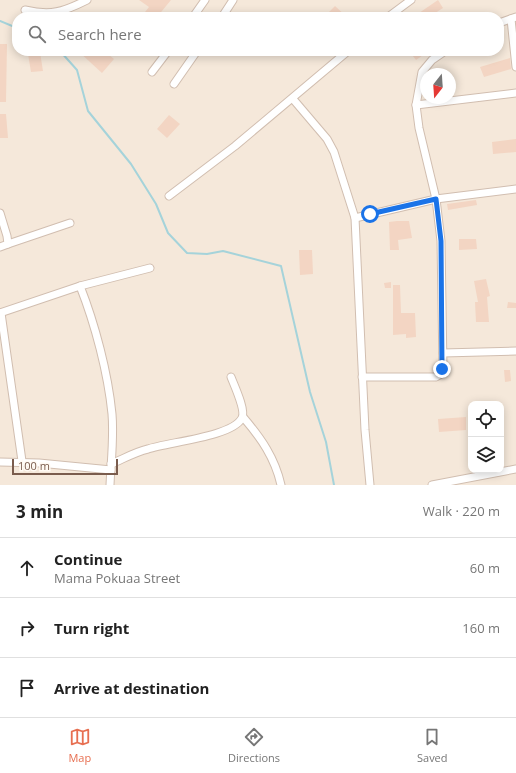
<!DOCTYPE html>
<meta charset="utf-8">
<style>
body{margin:0;font-family:"Open Sans",sans-serif;background:#f6f6f6;color:#222}
.controls{position:absolute;right:12px;bottom:12px;display:grid;overflow:hidden;border-radius:8px;box-shadow:0 2px 10px #0003}
.controls button{width:36px;height:36px;display:grid;place-items:center;padding:0;border:0;border-bottom:1px solid #e0e0e0;background:#fff;color:#222;font:20px sans-serif}
.compass{position:absolute;left:420px;top:68px;width:36px;height:36px;border-radius:50%;background:#fff;box-shadow:0 2px 10px #0003;rotate:197deg}
.scale{position:absolute;left:12px;bottom:10px;width:106px;box-sizing:border-box;padding-left:4px;border:2px solid #7a5c4d;border-top:0;font-size:11px;line-height:14px;white-space:nowrap;color:#7a5c4d;-webkit-text-stroke:3px #fffaf3;paint-order:stroke}
.stop{position:absolute;width:12px;height:12px;margin:-9px;border:3px solid #1a73e8;border-radius:50%;background:#fff}
.stop.end{background:#1a73e8;border-color:#fff;box-shadow:0 1px 4px #0008}
.list{margin:0;padding:0;list-style:none}
h2{display:flex;justify-content:space-between;align-items:center;height:52px;margin:0;padding:0 16px;font-size:17px}
h2 small{font-size:13px;font-weight:400;color:#767676}
.list li{display:grid;grid-template-columns:26px 1fr auto;gap:12px;align-items:center;box-sizing:border-box;height:60px;padding:0 16px;border-top:1px solid #e0e0e0}
.list b{display:block;font-size:15px;white-space:nowrap}
.list p{margin:0;font-size:13px;white-space:nowrap;color:#767676}
.list em{font-size:13px;font-style:normal;color:#767676}
.icon{flex:none;width:22px;height:22px;fill:none;stroke:currentColor;stroke-width:2;stroke-linecap:round;stroke-linejoin:round}
.map{position:relative;flex:none;width:516px;height:485px;overflow:hidden}
.search{position:absolute;background:#fff;box-shadow:0 2px 10px #0003;left:12px;right:12px;top:12px;height:44px;display:flex;align-items:center;gap:10px;box-sizing:border-box;padding:0 14px;border-radius:16px;color:#767676;font-size:15px}
.sheet{height:232px;background:#fff}
nav{display:flex;justify-content:space-around;align-items:center;box-sizing:border-box;height:56px;border-top:1px solid #e0e0e0;background:#fff;font-size:11px;color:#767676}
nav a{display:grid;justify-items:center;gap:2px}
nav .on{color:#e76f51}
.map>svg:first-child{display:block}
.residential{fill:#f5e8da;fill-rule:evenodd}
.lines{fill:none;stroke-linecap:round;stroke-linejoin:round}
.stream{stroke:#a5d3da;stroke-width:2}
.building{fill:#f3d5c3}
.street-casing{stroke:#d1beb0;stroke-width:9}
.street{stroke:#fff;stroke-width:7}
.route{stroke:#1a73e8;stroke-width:5}
</style>
<div class="map">
<svg width="516" height="485" viewBox="0 0 516 485">
<rect width="100%" height="100%" fill="#fdf6ec"/>
<path class="residential" d="M0 0H516V485H0ZM17 17H499V51H17ZM426 74H450V98H426ZM471 404H501V470H471Z"/>
<g class="lines">
<g class="stream">
<polyline points="0,21 17,28"/>
<polyline points="60,51 77,70 88,111 131,164 156,204 168,233 187,253 207,254 223,251 281,266 310,392 326,442 334,485"/>
</g>
</g>
<g class="building">
<polygon points="139,0 171,0 157,17 141,17 149,7"/>
<polygon points="438,0 443,8 429,17 422,17 419,13"/>
<polygon points="335,6 347,17 324,17"/>
<polygon points="0,44 7,44 6,102 0,102"/>
<polygon points="78,51 104,51 114,59 102,73"/>
<polygon points="409,51 429,51 416,60"/>
<polygon points="40,52 43,71 31,72 28,54"/>
<polygon points="510,58 511,69 484,77 480,67"/>
<polygon points="0,114 6,114 8,138 0,138"/>
<polygon points="169,115 180,124 167,138 157,129"/>
<polygon points="516,139 516,152 493,154 492,142"/>
<polygon points="476,200 477,205 448,210 447,204"/>
<polygon points="397,221 409,221 412,238 398,240 399,250 390,250 389,222"/>
<polygon points="459,239 476,239 477,249 459,250"/>
<polygon points="299,250 312,250 313,274 300,275"/>
<polygon points="486,279 490,296 487,297 489,322 476,322 475,302 478,302 474,281"/>
<polygon points="391,282 391,288 385,288 384,283"/>
<polygon points="393,285 400,285 401,313 415,313 416,337 406,338 406,334 393,335"/>
<polygon points="508,302 516,303 516,308 507,308"/>
<polygon points="504,370 510,370 511,381 505,382"/>
<polygon points="466,417 466,430 439,432 438,419"/>
</g>
<g class="lines">
<defs>
<g id="street">
<path d="M25 10C51 16 63 12 87 0"/>
<polyline points="193,17 205,0"/>
<polyline points="222,17 233,0"/>
<polyline points="388,17 411,0"/>
<polyline points="511,19 516,67"/>
<polyline points="499,23 516,17"/>
<polyline points="152,72 168,51"/>
<polyline points="174,84 197,51"/>
<polyline points="293,99 327,139 334,152 355,218 365,430 370,485"/>
<polyline points="416,105 516,93"/>
<polyline points="169,196 235,146 348,51"/>
<polyline points="0,213 7,236 8,244 0,247"/>
<polyline points="355,218 436,199 516,189"/>
<polyline points="8,244 70,223"/>
<path d="M80 286C95 324 108 373 112 414 114 437 111 462 110 485"/>
<polyline points="0,313 80,286 150,268"/>
<polyline points="1,313 22,461"/>
<polyline points="443,353 516,351"/>
<polyline points="362,377 436,377 441,374 443,369 441,241 436,199 419,128 416,105 422,72 432,60 445,51"/>
<path d="M243 417C261 438 275 458 281 485"/>
<polyline points="0,462 39,463 111,470"/>
<path d="M111 464C123 459 135 452 148 449 168 442 232 437 242 418 246 410 234 385 231 377"/>
<polyline points="432,485 516,469"/>
</g>
</defs>
<use href="#street" class="street-casing"/>
<use href="#street" class="street"/>
</g>
<g class="lines">
<polyline class="route" points="370,214 436,199 441,241 442,369"/>
</g>
</svg>
<div class="controls">
<button><svg class="icon" aria-label="locate" viewBox="0 0 24 24"><circle cx="12" cy="12" r="6"/><path d="M12 2v4M12 18v4M2 12h4M18 12h4"/></svg></button>
<button><svg class="icon" aria-label="layers" viewBox="0 0 24 24"><path d="M12 4l9 5-9 5-9-5zM3 14l9 5 9-5"/></svg></button>
</div>
<svg class="compass" viewBox="-18 -18 36 36"><path d="M0-13l5 13h-10z" fill="#e53935"/><path d="M0 13l5-13h-10z" fill="#767676"/></svg>
<div class="scale">100 m</div>
<div class="stop" style="left:370px;top:214px"></div>
<div class="stop end" style="left:442px;top:369px"></div>
<div class="search"><svg class="icon" aria-label="search" viewBox="0 0 24 24"><circle cx="10" cy="10" r="6"/><path d="M15 15l6 6"/></svg>Search here</div>
</div>
<section class="sheet">
<h2>3 min<small>Walk · 220 m</small></h2>
<ul class="list">
<li><svg class="icon" aria-label="ahead" viewBox="0 0 24 24"><path d="M12 20V5M6 11l6-6 6 6"/></svg><div><b>Continue</b><p>Mama Pokuaa Street</p></div><em>60 m</em></li>
<li><svg class="icon" aria-label="right" viewBox="0 0 24 24"><path d="M7 20v-9h11M14 6l5 5-5 5"/></svg><div><b>Turn right</b></div><em>160 m</em></li>
<li><svg class="icon" aria-label="arrive" viewBox="0 0 24 24"><path d="M6 21V4h12l-3 4 3 4H6"/></svg><div><b>Arrive at destination</b></div></li>
</ul>
</section>
<nav>
<a class="on"><svg class="icon" aria-label="map" viewBox="0 0 24 24"><path d="M3 6l6-2 6 2 6-2v14l-6 2-6-2-6 2zM9 4v14M15 6v14"/></svg>Map</a>
<a><svg class="icon" aria-label="directions" viewBox="0 0 24 24"><path d="M12 3l9 9-9 9-9-9zM9 14v-3h6M13 9l2 2-2 2"/></svg>Directions</a>
<a><svg class="icon" aria-label="saved" viewBox="0 0 24 24"><path d="M7 4h10v16l-5-4-5 4z"/></svg>Saved</a>
</nav>
